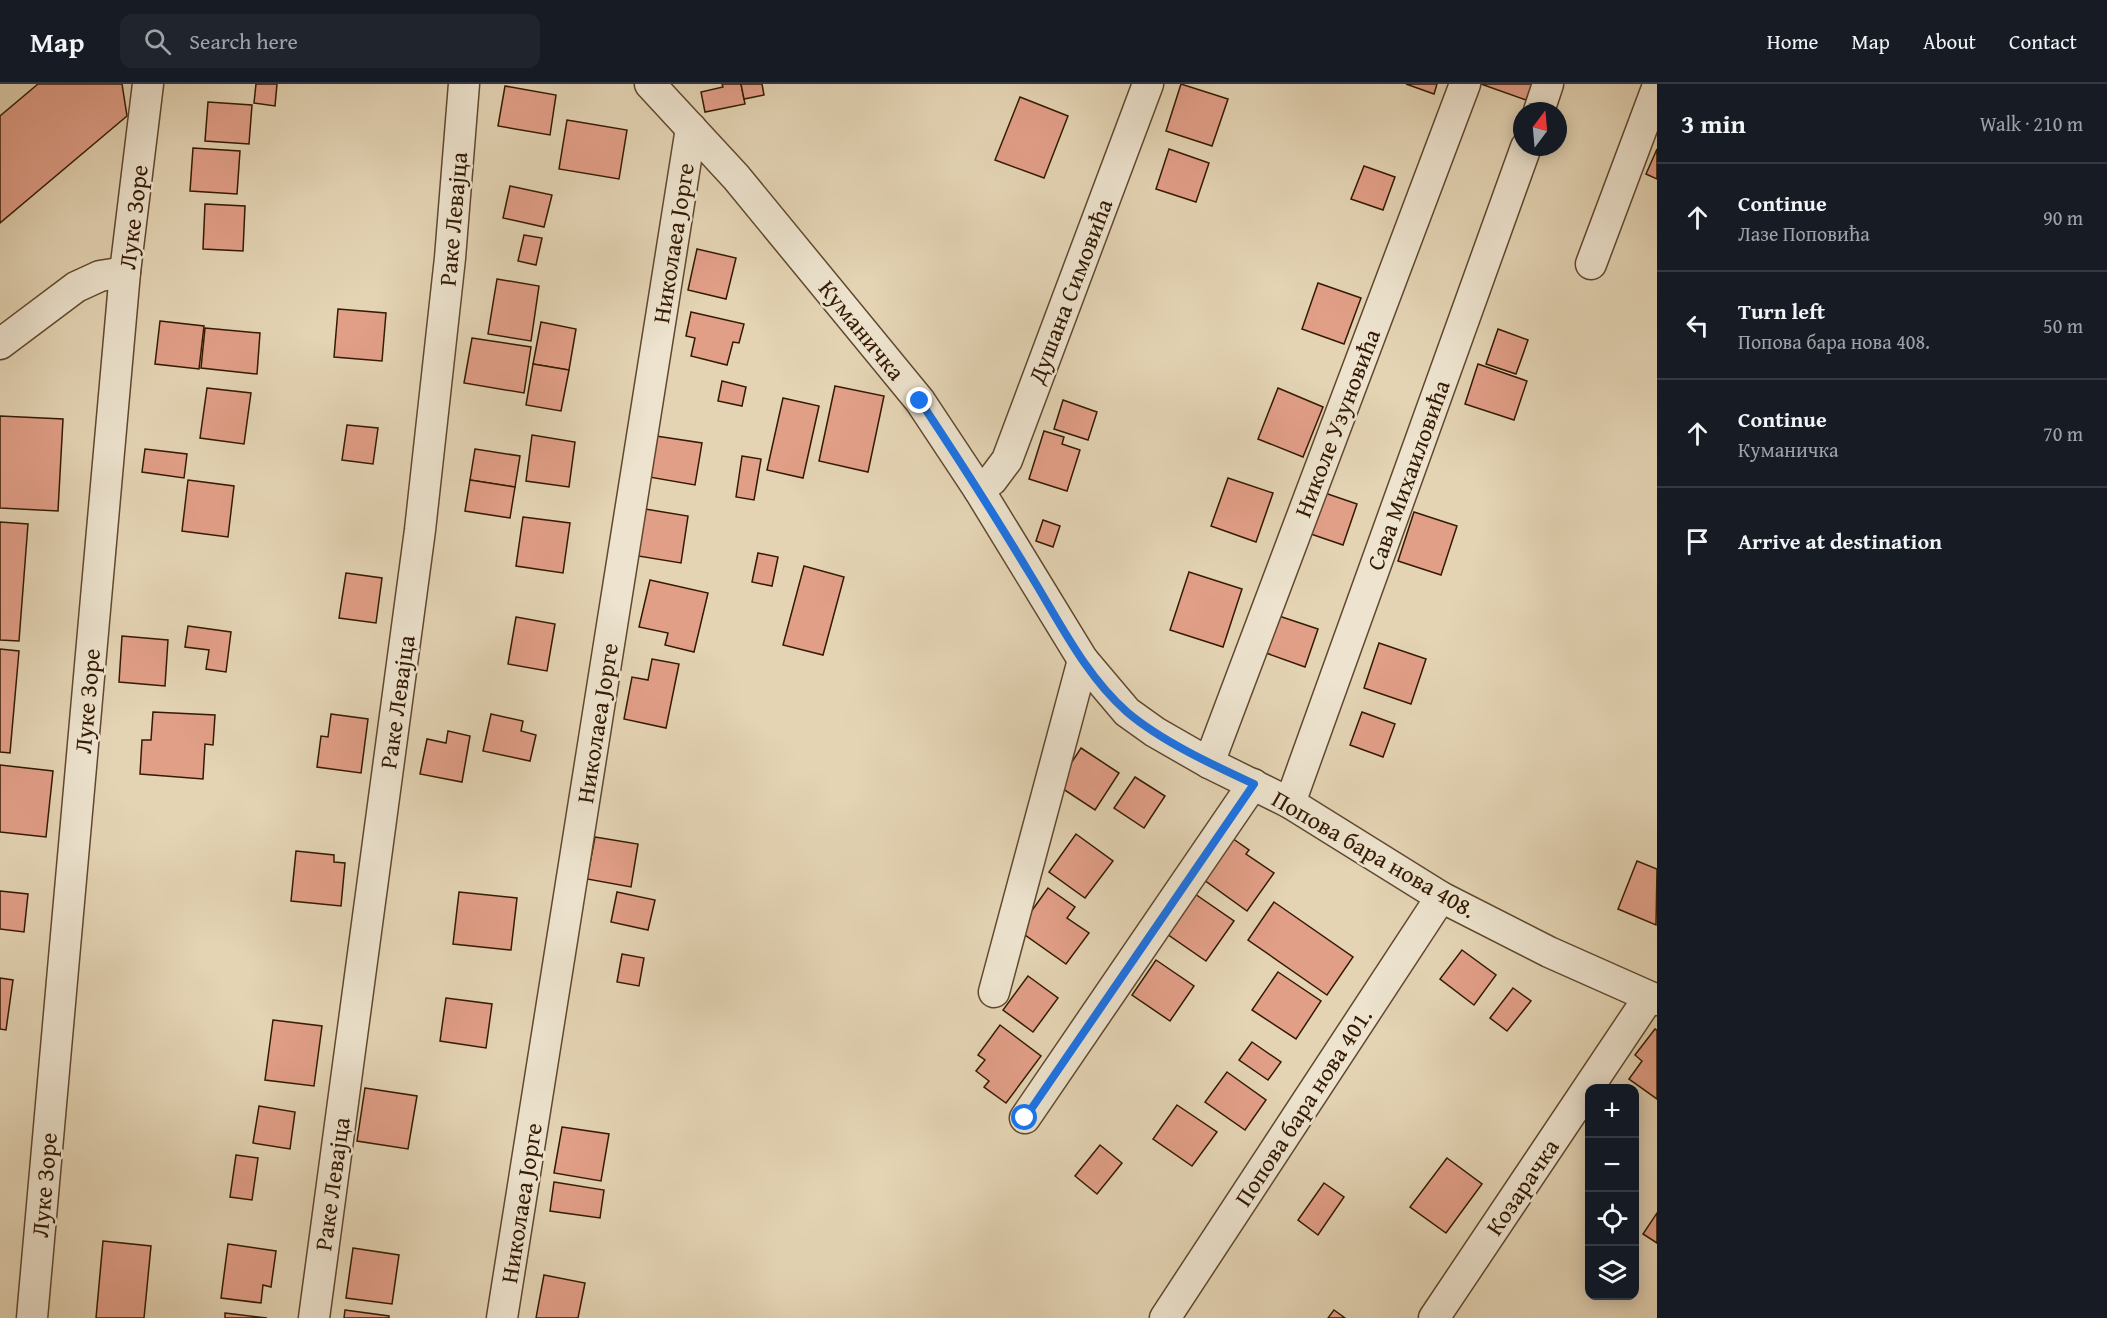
<!DOCTYPE html>
<meta charset="utf-8">
<style>
body{margin:0;font-family:"Gentium Book Plus",serif;background:#20242c;color:#f1f3f6}
.controls{position:absolute;right:18px;bottom:18px;display:grid;overflow:hidden;border-radius:12px;box-shadow:0 3px 15px #0003}
.controls button{width:54px;height:54px;display:grid;place-items:center;padding:0;border:0;border-bottom:2px solid #363941;background:#171b24;color:#f1f3f6;font:30px sans-serif}
.compass{position:absolute;left:1513px;top:18px;width:54px;height:54px;border-radius:50%;background:#171b24;box-shadow:0 3px 15px #0003;rotate:16deg}
.stop{position:absolute;width:18px;height:18px;margin:-14px;border:4px solid #1a73e8;border-radius:50%;background:#fff}
.stop.end{background:#1a73e8;border-color:#fff;box-shadow:0 2px 6px #0008}
.list{margin:0;padding:0;list-style:none}
h2{display:flex;justify-content:space-between;align-items:center;height:78px;margin:0;padding:0 24px;font-size:26px}
h2 small{font-size:20px;font-weight:400;color:#9ea1a6}
.list li{display:grid;grid-template-columns:39px 1fr auto;gap:18px;align-items:center;box-sizing:border-box;height:108px;padding:0 24px;border-top:2px solid #363941}
.list b{display:block;font-size:22px;white-space:nowrap}
.list p{margin:0;font-size:20px;white-space:nowrap;color:#9ea1a6}
.list em{font-size:20px;font-style:normal;color:#9ea1a6}
.icon{flex:none;width:33px;height:33px;fill:none;stroke:currentColor;stroke-width:2;stroke-linecap:round;stroke-linejoin:round}
.map{position:relative;flex:none;width:1657px;height:1234px;overflow:hidden}
header{display:flex;align-items:center;gap:36px;box-sizing:border-box;height:84px;padding:0 30px;background:#171b24;border-bottom:2px solid #363941}
header strong{font-size:28px}
nav{display:flex;gap:33px;margin-inline-start:auto;font-size:21px}
.search{width:420px;height:54px;background:#20242c;display:flex;align-items:center;gap:15px;box-sizing:border-box;padding:0 21px;border-radius:12px;color:#9ea1a6;font-size:22px}
main{display:flex}
aside{flex:1;background:#171b24}
.map>svg:first-child{display:block}
.building{fill:#e29f88;stroke:#341a02;stroke-width:1.5}
.lines{fill:none;stroke-linecap:round;stroke-linejoin:round}
.street-casing{stroke:#60482e;stroke-width:33}
.street{stroke:#ede3ce;stroke-width:30}
.route{stroke:#1a73e8;stroke-width:8}
.labels{text-anchor:middle;dominant-baseline:central;stroke-width:5;stroke-linejoin:round;paint-order:stroke}
.street-label{font-size:24px;fill:#341a02;stroke:#ede3ce}
</style>
<header>
<strong>Map</strong>
<div class="search"><svg class="icon" aria-label="search" viewBox="0 0 24 24"><circle cx="10" cy="10" r="6"/><path d="M15 15l6 6"/></svg>Search here</div>
<nav><a>Home</a><a>Map</a><a>About</a><a>Contact</a></nav>
</header>
<main>
<div class="map">
<svg width="1657" height="1234" viewBox="0 0 1657 1234">
<rect width="100%" height="100%" fill="#e4d4b4"/>
<filter id="stains"><feTurbulence type="fractalNoise" baseFrequency=".00333" numOctaves="4"/><feColorMatrix values="0 0 0 0 .2 0 0 0 0 .09 0 0 0 0 .02 0 0 0 .5 -.17"/></filter>
<radialGradient id="worn" r=".72"><stop offset=".6" stop-color="#630" stop-opacity="0"/><stop offset="1" stop-color="#630" stop-opacity=".3"/></radialGradient>
<g class="building">
<polygon points="38,0 122,0 127,32 0,139 0,32"/>
<polygon points="256,0 277,0 275,22 254,19"/>
<polygon points="722,0 741,0 745,20 705,28 701,8 723,3"/>
<polygon points="741,0 762,0 764,11 744,15"/>
<polygon points="1181,0 1228,15 1212,62 1166,47"/>
<polygon points="1406,0 1437,0 1434,10"/>
<polygon points="1481,0 1532,0 1526,16"/>
<polygon points="505,2 556,11 550,51 498,42"/>
<polygon points="1020,13 1068,32 1044,94 995,76"/>
<polygon points="208,18 252,21 249,60 205,57"/>
<polygon points="567,36 627,46 619,95 559,85"/>
<polygon points="193,64 240,67 237,110 190,107"/>
<polygon points="1169,65 1209,79 1196,118 1156,105"/>
<polygon points="1657,65 1657,95 1646,90"/>
<polygon points="1364,82 1395,93 1383,126 1351,115"/>
<polygon points="510,102 552,111 544,143 503,134"/>
<polygon points="205,120 245,122 243,167 203,165"/>
<polygon points="524,151 542,154 536,181 518,177"/>
<polygon points="697,165 736,174 726,215 688,206"/>
<polygon points="497,195 539,202 531,257 488,250"/>
<polygon points="1318,199 1361,214 1344,260 1302,245"/>
<polygon points="338,225 386,229 382,277 334,273"/>
<polygon points="691,228 744,240 739,259 733,258 727,281 691,272 695,254 686,252"/>
<polygon points="160,237 204,242 199,285 155,280"/>
<polygon points="541,238 576,245 569,286 533,280"/>
<polygon points="205,244 260,249 257,290 201,284"/>
<polygon points="1498,245 1528,256 1516,290 1486,280"/>
<polygon points="472,254 531,263 524,309 464,299"/>
<polygon points="533,280 569,286 561,327 526,321"/>
<polygon points="1478,280 1527,297 1514,336 1465,320"/>
<polygon points="722,297 746,303 742,322 718,317"/>
<polygon points="835,302 884,312 868,388 819,377"/>
<polygon points="207,304 251,309 244,360 200,354"/>
<polygon points="1278,304 1323,323 1303,373 1258,355"/>
<polygon points="783,314 819,322 803,394 767,386"/>
<polygon points="1063,316 1097,328 1088,356 1054,345"/>
<polygon points="0,332 63,335 58,427 0,424"/>
<polygon points="347,341 378,344 373,380 342,376"/>
<polygon points="1044,347 1064,353 1062,360 1080,366 1067,407 1029,395"/>
<polygon points="532,351 575,358 569,403 526,397"/>
<polygon points="656,352 702,359 695,401 649,393"/>
<polygon points="145,365 187,370 184,394 142,388"/>
<polygon points="475,365 520,372 515,403 470,396"/>
<polygon points="742,372 761,375 754,416 736,413"/>
<polygon points="1228,394 1273,409 1256,458 1211,442"/>
<polygon points="188,396 234,402 228,453 182,447"/>
<polygon points="470,396 515,403 510,434 465,427"/>
<polygon points="1322,408 1357,420 1343,461 1308,449"/>
<polygon points="645,425 688,432 681,479 638,472"/>
<polygon points="1414,428 1457,442 1441,491 1398,477"/>
<polygon points="523,433 570,439 563,489 516,482"/>
<polygon points="1043,436 1060,442 1053,463 1036,457"/>
<polygon points="0,438 28,440 19,557 0,556"/>
<polygon points="758,469 778,473 772,502 752,498"/>
<polygon points="804,482 844,493 823,571 783,561"/>
<polygon points="1189,488 1242,505 1223,563 1170,546"/>
<polygon points="346,489 382,494 376,539 339,534"/>
<polygon points="650,496 708,509 694,568 665,561 668,549 639,543"/>
<polygon points="1279,532 1318,545 1305,583 1266,569"/>
<polygon points="516,533 555,540 547,587 508,580"/>
<polygon points="188,542 231,548 226,588 206,585 209,566 185,563"/>
<polygon points="122,552 168,556 165,602 119,598"/>
<polygon points="1379,559 1426,575 1411,620 1364,604"/>
<polygon points="0,565 19,567 10,669 0,668"/>
<polygon points="652,575 679,580 666,644 624,635 632,593 648,596"/>
<polygon points="153,628 215,631 213,661 205,660 203,695 140,690 142,656 151,656"/>
<polygon points="1362,628 1395,640 1383,673 1350,661"/>
<polygon points="331,630 368,635 361,689 317,683 321,652 328,653"/>
<polygon points="491,630 523,637 521,647 536,651 530,677 483,667"/>
<polygon points="448,647 470,652 462,698 420,690 427,655 446,659"/>
<polygon points="1081,664 1119,689 1095,726 1057,701"/>
<polygon points="0,681 53,687 46,753 0,748"/>
<polygon points="1135,693 1165,712 1144,744 1114,724"/>
<polygon points="1076,750 1113,777 1085,814 1049,788"/>
<polygon points="1229,752 1249,766 1246,770 1274,789 1247,827 1200,793"/>
<polygon points="595,753 638,760 631,803 587,795"/>
<polygon points="296,767 334,771 334,778 345,779 341,822 291,817"/>
<polygon points="1637,777 1657,785 1656,841 1618,825"/>
<polygon points="1048,804 1075,823 1067,834 1089,849 1066,880 1018,846"/>
<polygon points="0,807 28,810 24,848 0,845"/>
<polygon points="459,808 517,814 511,866 453,860"/>
<polygon points="617,808 655,816 648,846 611,838"/>
<polygon points="1195,810 1234,837 1206,877 1167,850"/>
<polygon points="1274,818 1353,873 1327,911 1248,856"/>
<polygon points="1462,866 1496,891 1474,921 1440,895"/>
<polygon points="622,870 644,874 639,902 617,898"/>
<polygon points="1156,876 1194,902 1170,937 1132,911"/>
<polygon points="1278,888 1321,917 1296,955 1252,926"/>
<polygon points="1028,892 1058,914 1033,948 1003,926"/>
<polygon points="0,894 13,896 6,946 0,945"/>
<polygon points="1513,904 1531,917 1507,947 1490,934"/>
<polygon points="446,914 492,920 486,964 440,957"/>
<polygon points="273,936 322,942 314,1002 265,996"/>
<polygon points="1000,941 1041,972 1006,1019 984,1003 989,997 976,987 985,976 978,971"/>
<polygon points="1655,945 1657,946 1657,1015 1629,995 1642,977 1635,971"/>
<polygon points="1252,958 1281,978 1268,996 1239,976"/>
<polygon points="1227,988 1266,1016 1245,1046 1205,1018"/>
<polygon points="365,1004 417,1012 408,1065 357,1057"/>
<polygon points="1177,1021 1217,1048 1192,1082 1153,1055"/>
<polygon points="259,1022 295,1028 290,1065 253,1059"/>
<polygon points="562,1043 609,1050 601,1097 554,1089"/>
<polygon points="1100,1061 1122,1079 1097,1110 1075,1092"/>
<polygon points="236,1071 258,1074 252,1116 230,1113"/>
<polygon points="1447,1074 1482,1100 1446,1149 1410,1123"/>
<polygon points="554,1098 604,1106 600,1134 550,1127"/>
<polygon points="1324,1099 1344,1113 1318,1151 1298,1136"/>
<polygon points="1657,1129 1657,1159 1643,1150"/>
<polygon points="103,1157 151,1162 144,1234 96,1234"/>
<polygon points="228,1160 276,1167 271,1203 263,1201 261,1219 221,1214"/>
<polygon points="353,1164 399,1171 392,1220 346,1214"/>
<polygon points="544,1191 585,1199 578,1234 536,1234"/>
<polygon points="345,1226 389,1232 389,1234 344,1234"/>
<polygon points="1334,1226 1345,1234 1328,1234"/>
<polygon points="225,1229 267,1234 225,1234"/>
</g>
<g class="lines">
<defs>
<g id="street">
<polyline points="650,0 736,93 920,317 979,406 1083,576 1127,628 1155,648 1209,679 1290,719 1441,813 1549,868 1657,916"/>
<polyline points="1539,27 1548,0"/>
<polyline points="1591,180 1657,4"/>
<polyline points="0,260 76,203 100,192 125,188"/>
<polyline points="979,406 992,396 1007,376 1148,0"/>
<polyline points="1209,679 1465,0"/>
<polyline points="1290,719 1526,63"/>
<polyline points="994,908 1083,576"/>
<polyline points="1025,1034 1253,700"/>
<polyline points="32,1234 125,188 148,0"/>
<polyline points="314,1234 420,446 450,174 464,0"/>
<polyline points="502,1234 691,44"/>
<polyline points="1165,1234 1441,813"/>
<polyline points="1434,1234 1649,913"/>
</g>
</defs>
<use href="#street" class="street-casing"/>
<use href="#street" class="street"/>
</g>
<g class="lines">
<path class="route" d="M920 317C958 374 995 432 1030 490 1059 537 1085 591 1127 628 1161 657 1213 681 1254 700L1025 1034"/>
</g>
<g class="labels">
<g class="street-label">
<text transform="translate(133 133) rotate(-83)">Луке Зоре</text>
<text transform="translate(453 135) rotate(-85)">Раке Левајца</text>
<text transform="translate(673 159) rotate(-81)">Николаеа Јорге</text>
<text transform="translate(1070 207) rotate(-69)">Душана Симовића</text>
<text transform="translate(862 246) rotate(51)">Куманичка</text>
<text transform="translate(1337 339) rotate(-69)">Николе Узуновића</text>
<text transform="translate(1408 391) rotate(-70)">Сава Михаиловића</text>
<text transform="translate(87 617) rotate(-85)">Луке Зоре</text>
<text transform="translate(397 618) rotate(-82)">Раке Левајца</text>
<text transform="translate(597 639) rotate(-81)">Николаеа Јорге</text>
<text transform="translate(1374 770) rotate(30)">Попова бара нова 408.</text>
<text transform="translate(1303 1023) rotate(-57)">Попова бара нова 401.</text>
<text transform="translate(332 1100) rotate(-82)">Раке Левајца</text>
<text transform="translate(44 1101) rotate(-85)">Луке Зоре</text>
<text transform="translate(1522 1103) rotate(-56)">Козарачка</text>
<text transform="translate(521 1119) rotate(-81)">Николаеа Јорге</text>
</g>
</g>
<rect width="100%" height="100%" filter="url(#stains)"/>
<rect width="100%" height="100%" fill="url(#worn)"/>
</svg>
<div class="controls">
<button>+</button>
<button>−</button>
<button><svg class="icon" aria-label="locate" viewBox="0 0 24 24"><circle cx="12" cy="12" r="6"/><path d="M12 2v4M12 18v4M2 12h4M18 12h4"/></svg></button>
<button><svg class="icon" aria-label="layers" viewBox="0 0 24 24"><path d="M12 4l9 5-9 5-9-5zM3 14l9 5 9-5"/></svg></button>
</div>
<svg class="compass" viewBox="-18 -18 36 36"><path d="M0-13l5 13h-10z" fill="#e53935"/><path d="M0 13l5-13h-10z" fill="#9ea1a6"/></svg>
<div class="stop" style="left:1025px;top:1034px"></div>
<div class="stop end" style="left:920px;top:317px"></div>
</div>
<aside>
<h2>3 min<small>Walk · 210 m</small></h2>
<ul class="list">
<li><svg class="icon" aria-label="ahead" viewBox="0 0 24 24"><path d="M12 20V5M6 11l6-6 6 6"/></svg><div><b>Continue</b><p>Лазе Поповића</p></div><em>90 m</em></li>
<li><svg class="icon" aria-label="left" viewBox="0 0 24 24"><path d="M17 20v-9H6M10 6l-5 5 5 5"/></svg><div><b>Turn left</b><p>Попова бара нова 408.</p></div><em>50 m</em></li>
<li><svg class="icon" aria-label="ahead" viewBox="0 0 24 24"><path d="M12 20V5M6 11l6-6 6 6"/></svg><div><b>Continue</b><p>Куманичка</p></div><em>70 m</em></li>
<li><svg class="icon" aria-label="arrive" viewBox="0 0 24 24"><path d="M6 21V4h12l-3 4 3 4H6"/></svg><div><b>Arrive at destination</b></div></li>
</ul>
</aside>
</main>
